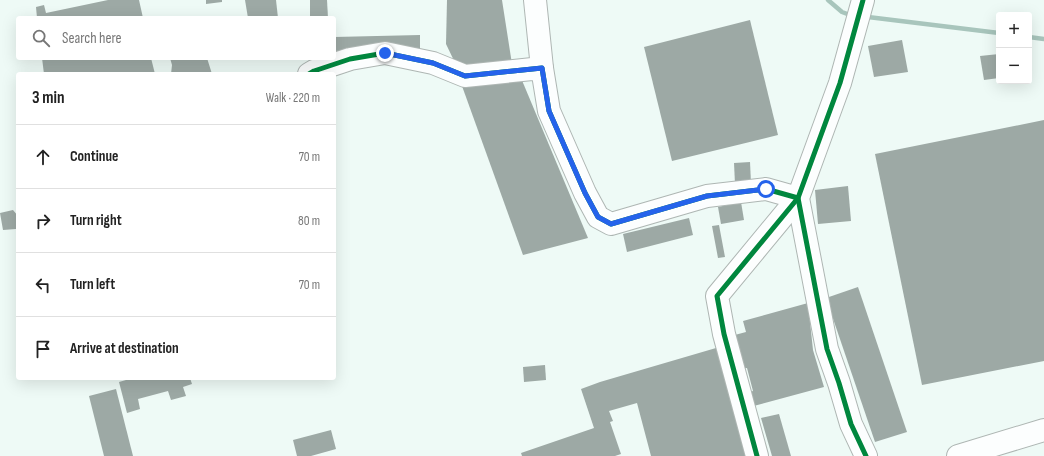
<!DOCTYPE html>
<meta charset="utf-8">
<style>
body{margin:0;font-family:"Sofia Sans Condensed",sans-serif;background:#f6f6f6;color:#222}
.controls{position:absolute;right:12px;top:12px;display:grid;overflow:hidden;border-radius:4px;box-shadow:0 4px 16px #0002}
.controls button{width:36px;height:36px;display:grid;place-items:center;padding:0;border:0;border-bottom:1px solid #e0e0e0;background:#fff;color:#222;font:20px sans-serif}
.stop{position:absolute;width:12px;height:12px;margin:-9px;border:3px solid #2563eb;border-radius:50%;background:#fff}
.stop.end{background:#2563eb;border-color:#fff;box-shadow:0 1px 4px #0008}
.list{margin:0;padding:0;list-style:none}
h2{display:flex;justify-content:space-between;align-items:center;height:52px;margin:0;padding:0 16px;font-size:17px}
h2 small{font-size:13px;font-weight:400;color:#767676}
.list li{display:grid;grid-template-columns:26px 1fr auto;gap:12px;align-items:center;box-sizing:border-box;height:64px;padding:0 16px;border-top:1px solid #e0e0e0}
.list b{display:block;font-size:15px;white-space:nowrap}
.list em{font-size:13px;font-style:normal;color:#767676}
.icon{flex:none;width:22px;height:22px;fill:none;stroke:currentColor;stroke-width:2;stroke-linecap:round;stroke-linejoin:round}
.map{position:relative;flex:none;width:1044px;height:456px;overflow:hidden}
.search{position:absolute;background:#fff;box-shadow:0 4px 16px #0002;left:16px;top:16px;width:320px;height:44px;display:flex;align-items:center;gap:10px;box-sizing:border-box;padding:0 14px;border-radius:4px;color:#767676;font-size:15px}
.panel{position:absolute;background:#fff;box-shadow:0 4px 16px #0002;left:16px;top:72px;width:320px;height:308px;border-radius:4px}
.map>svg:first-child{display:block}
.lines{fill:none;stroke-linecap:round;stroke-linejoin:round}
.stream{stroke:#a8c5bc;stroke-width:4.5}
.building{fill:#9da9a5}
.minor-casing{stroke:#aeb6b3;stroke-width:24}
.minor{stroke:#fcfefe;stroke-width:22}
.cycleway-casing{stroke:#fff;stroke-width:8}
.cycleway{stroke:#00873e;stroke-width:5}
.route{stroke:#2563eb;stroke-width:5}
</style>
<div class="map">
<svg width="1044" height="456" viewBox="0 0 1044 456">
<rect width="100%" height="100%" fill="#eefaf6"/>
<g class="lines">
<g class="stream">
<polyline points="828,0 842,12 850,15"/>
<polyline points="868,17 999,33"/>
<polyline points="1029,37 1044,39"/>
</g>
</g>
<g class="building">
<polygon points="108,0 139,0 143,18 37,18 36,7 44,5 46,13"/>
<polygon points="206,0 222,0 222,2 206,4"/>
<polygon points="245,0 276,0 278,18 248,18"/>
<polygon points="310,0 327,0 328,18 310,18"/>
<polygon points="447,0 502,0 512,64 458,69 446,44"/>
<polygon points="750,20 778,135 672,161 644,47"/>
<polygon points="420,35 420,49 334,51 334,37"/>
<polygon points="902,40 908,72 874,77 868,46"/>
<polygon points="999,54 999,78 984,80 980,56"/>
<polygon points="42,58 151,58 155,74 44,74"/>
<polygon points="170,58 207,58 212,74 171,74 172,65"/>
<polygon points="521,78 588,238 523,255 462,86"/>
<polygon points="1044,120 1044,361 922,385 875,154"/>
<polygon points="750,162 751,183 735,184 734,163"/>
<polygon points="848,186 851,221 818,224 815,190"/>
<polygon points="741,202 744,220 721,224 718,207"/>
<polygon points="13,210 18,216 18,234 16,229 3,230 0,213"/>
<polygon points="689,218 693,235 627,252 623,234"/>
<polygon points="719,225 725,257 718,258 712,226"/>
<polygon points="858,287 907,432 875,442 826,298"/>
<polygon points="808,303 813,350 824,387 750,407 747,393 753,391 747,368 740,369 731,336 746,332 743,321"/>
<polygon points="716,348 752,456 651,456 637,403 609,411 613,421 610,422 621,454 615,456 522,456 521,453 594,428 581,389 600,382"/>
<polygon points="545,365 546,380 524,382 523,367"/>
<polygon points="133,378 190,378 192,384 183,387 186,396 171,400 168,391 138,399 140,409 127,413 119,382"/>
<polygon points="116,389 133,456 104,456 89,396"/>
<polygon points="779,414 791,456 772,456 761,418"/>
<polygon points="331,430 336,449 311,456 297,456 293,440"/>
</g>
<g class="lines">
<defs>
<g id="minor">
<polyline points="535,0 542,68"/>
<polyline points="863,0 840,83 798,198 827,349 839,383 851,424 866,456"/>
<polyline points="309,74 314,71 350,59 385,53 433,63 465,76 542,68 549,111 585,193 598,217 611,224 707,196 766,189 798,198 717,296 724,334 757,456"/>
<polyline points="958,456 1044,430"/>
</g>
</defs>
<use href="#minor" class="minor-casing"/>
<use href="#minor" class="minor"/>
<defs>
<g id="cycleway">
<polyline points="863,0 840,83 798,198 827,349 839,383 851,424 866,456"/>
<polyline points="309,74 314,71 350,59 385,53 433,63 465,76 542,68 549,111 585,193 598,217 611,224 707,196 766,189 798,198 717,296 724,334 757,456"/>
</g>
</defs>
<use href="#cycleway" class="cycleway-casing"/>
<use href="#cycleway" class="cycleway"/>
</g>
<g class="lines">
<polyline class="route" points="385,53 433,63 465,76 542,68 549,111 585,193 598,217 611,224 707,196 766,189"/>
</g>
</svg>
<div class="controls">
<button>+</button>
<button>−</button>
</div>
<div class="stop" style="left:766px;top:189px"></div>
<div class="stop end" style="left:385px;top:53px"></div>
<div class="search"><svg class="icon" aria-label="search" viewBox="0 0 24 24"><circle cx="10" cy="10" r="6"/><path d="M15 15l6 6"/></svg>Search here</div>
<section class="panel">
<h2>3 min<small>Walk · 220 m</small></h2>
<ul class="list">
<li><svg class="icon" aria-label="ahead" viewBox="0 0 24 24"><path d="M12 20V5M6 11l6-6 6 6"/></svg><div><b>Continue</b></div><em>70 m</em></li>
<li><svg class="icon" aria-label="right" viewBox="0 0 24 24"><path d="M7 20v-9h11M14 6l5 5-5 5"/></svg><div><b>Turn right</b></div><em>80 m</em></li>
<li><svg class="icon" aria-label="left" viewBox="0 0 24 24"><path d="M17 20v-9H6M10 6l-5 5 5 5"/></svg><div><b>Turn left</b></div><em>70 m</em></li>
<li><svg class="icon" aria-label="arrive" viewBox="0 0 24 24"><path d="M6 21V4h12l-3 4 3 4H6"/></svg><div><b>Arrive at destination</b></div></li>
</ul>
</section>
</div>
